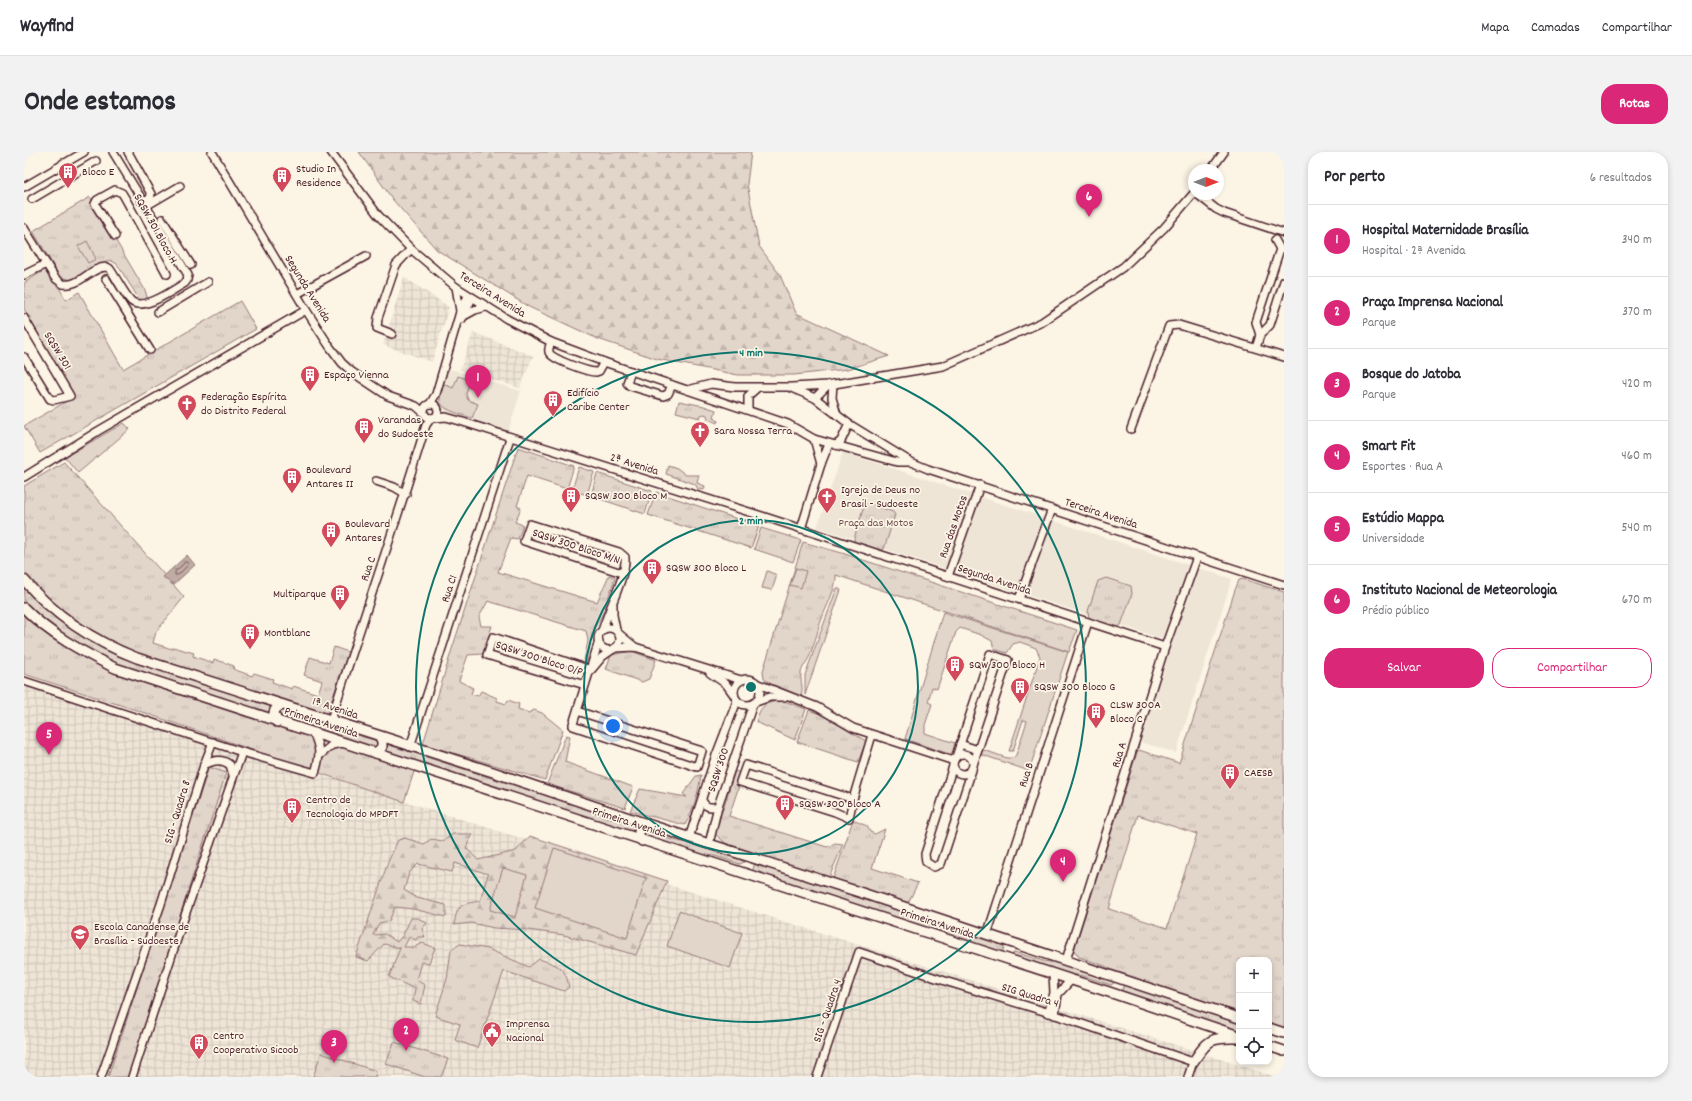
<!DOCTYPE html>
<html lang="pt">
<meta charset="utf-8">
<style>
body{margin:0;font-family:Dekko,sans-serif;background:#f2f2f3;color:#2b2b33}
.controls{position:absolute;right:12px;bottom:12px;display:grid;overflow:hidden;border-radius:8px;box-shadow:0 2px 6px #0003}
.controls button{width:36px;height:36px;display:grid;place-items:center;padding:0;border:0;border-bottom:1px solid #e1e1e2;background:#fff;color:#2b2b33;font:20px sans-serif}
.compass{position:absolute;left:1164px;top:12px;width:36px;height:36px;border-radius:50%;background:#fff;box-shadow:0 2px 6px #0003;rotate:90deg}
.you{position:absolute;left:589px;top:574px;width:14px;height:14px;margin:-10px;border:3px solid #fff;border-radius:50%;background:#1a73e8;box-shadow:0 0 0 6px #1a73e833}
.badge{display:grid;place-items:center;width:26px;height:26px;border-radius:50%;background:#db2777;color:#fff;font-size:13px;font-weight:700}
.pin{position:absolute;translate:-50% -33px;filter:drop-shadow(0 1px 2px #0008)}
.pin::after{content:'';position:absolute;top:21px;width:14px;height:12px;background:inherit;clip-path:polygon(0 0,100% 0,50% 100%)}
.list{margin:0;padding:0;list-style:none}
h2{display:flex;justify-content:space-between;align-items:center;height:52px;margin:0;padding:0 16px;font-size:17px}
h2 small{font-size:13px;font-weight:400;color:#7c7c81}
.list li{display:grid;grid-template-columns:26px 1fr auto;gap:12px;align-items:center;box-sizing:border-box;height:72px;padding:0 16px;border-top:1px solid #e1e1e2}
.list b{display:block;font-size:15px;white-space:nowrap}
.list p{margin:0;font-size:13px;white-space:nowrap;color:#7c7c81}
.list em{font-size:13px;font-style:normal;color:#7c7c81}
.actions{display:flex;gap:8px;padding:12px 16px}
.actions a{flex:1;padding:9px 0;border:1px solid #db2777;border-radius:16px;text-align:center;font-size:14px;color:#db2777}
.actions .main{background:#db2777;color:#fff}
.icon{flex:none;width:22px;height:22px;fill:none;stroke:currentColor;stroke-width:2;stroke-linecap:round;stroke-linejoin:round}
.map{position:relative;flex:none;width:1260px;height:925px;overflow:hidden;border-radius:16px}
header{display:flex;align-items:center;gap:24px;box-sizing:border-box;height:56px;padding:0 20px;background:#fff;border-bottom:1px solid #e1e1e2}
header strong{font-size:19px}
nav{display:flex;gap:22px;margin-inline-start:auto;font-size:14px}
.intro{display:flex;align-items:center;justify-content:space-between;box-sizing:border-box;height:96px;padding:0 24px}
h1{margin:0;font-size:28px}
.button{padding:10px 18px;border-radius:16px;background:#db2777;color:#fff;font-size:14px;font-weight:700}
main{display:flex;gap:24px;padding:0 24px}
aside{flex:1;background:#fff;border-radius:16px;box-shadow:0 2px 6px #0003}
.map>svg:first-child{display:block}
.built{fill:#eee5d7}
.industrial{fill:url(#industrial-grid)}
.grass{fill:url(#grass-tufts);stroke:#967a7a;fill-rule:evenodd}
.forest{fill:url(#forest-firs);stroke:#967a7a}
.garden{fill:#e2d5ca;stroke:#967a7a}
.water{fill:url(#water-ripples);stroke:#917474}
.lines{fill:none;stroke-linecap:round;stroke-linejoin:round}
.shore{stroke:#79575c;stroke-width:1}
.minor-casing{stroke:#4a1f2b;stroke-width:10}
.major-casing{stroke:#4a1f2b;stroke-width:12}
.minor{stroke:#fcf5e5;stroke-width:7}
.major{stroke:#fcf5e5;stroke-width:9}
.ring{fill:none;stroke:#0f766e;stroke-width:2}
.labels{text-anchor:middle;dominant-baseline:central;stroke-width:3.5;stroke-linejoin:round;paint-order:stroke}
.poi-label{font-size:12px;fill:#4a1f2b;stroke:#fcf5e5;text-anchor:start}
.street-label{font-size:12px;fill:#4a1f2b;stroke:#fcf5e5}
.park-label{font-size:12px;fill:#704c53;stroke:#fcf5e5}
.centre{fill:#0f766e;stroke:#fcf5e5;stroke-width:2}
.ring-label{font-size:12px;text-anchor:middle;font-weight:bold;fill:#0f766e;stroke:#fcf5e5;stroke-width:3.5;stroke-linejoin:round;paint-order:stroke}
</style>
<header>
<strong>Wayfind</strong>
<nav><a>Mapa</a><a>Camadas</a><a>Compartilhar</a></nav>
</header>
<div class="intro"><h1>Onde estamos</h1><a class="button">Rotas</a></div>
<main>
<div class="map">
<svg width="1260" height="925" viewBox="0 0 1260 925">
<defs>
<pattern id="industrial-grid" width="8" height="8" patternUnits="userSpaceOnUse"><rect width="8" height="8" fill="#eee5d7"/><path d="M0 4h8M4 0v8" fill="none" stroke="#cec4b9"/></pattern>
<pattern id="grass-tufts" width="24" height="20" patternUnits="userSpaceOnUse"><rect width="24" height="20" fill="#e2d5ca"/><path d="M3 7l-1-3M5 7V3M7 7l1-3M15 17l-1-3M17 17v-4M19 17l1-3" fill="none" stroke="#c3b6ae"/></pattern>
<pattern id="forest-firs" width="22" height="20" patternUnits="userSpaceOnUse"><rect width="22" height="20" fill="#e2d5ca"/><path d="M5 1l3.5 6h-7zM16 11l3.5 6h-7z" fill="#c3b6ae"/></pattern>
<pattern id="water-ripples" width="26" height="14" patternUnits="userSpaceOnUse"><rect width="26" height="14" fill="#c0aca5"/><path d="M2 4q2-2 4 0t4 0M15 11q2-2 4 0t4 0" fill="none" stroke="#9e8b87"/></pattern>
</defs>
<rect width="100%" height="100%" fill="#fcf5e5"/>
<filter id="ink" filterUnits="userSpaceOnUse"><feTurbulence type="fractalNoise" baseFrequency=".025" numOctaves="2"/><feDisplacementMap in="SourceGraphic" scale="8" xChannelSelector="R" yChannelSelector="G"/><feConvolveMatrix kernelMatrix="1 2 1 2 8 2 1 2 1" color-interpolation-filters="sRGB"/></filter>
<g filter="url(#ink)">
<g class="built">
<polygon points="423,216 497,239 484,280 421,260 418,258 414,253 414,244"/>
<polygon points="819,300 1208,427 1152,601 1116,590 1148,490 793,375"/>
</g>
<g class="industrial">
<polygon points="380,125 425,155 408,210 359,193"/>
<polygon points="449,180 509,204 496,236 436,218"/>
<polygon points="0,525 291,621 1253,925 0,925"/>
</g>
<g class="grass">
<polygon points="66,45 121,138 124,148 115,147 93,112 86,108 48,128 36,125 9,79"/>
<polygon points="24,116 42,148 55,140 99,217 216,149 232,177 16,301 0,274 50,245 0,157 0,131"/>
<polygon points="655,249 680,254 692,258 690,265 694,269 693,271 684,267 683,263 680,262 677,263 676,266 652,260"/>
<polygon points="494,295 550,314 543,337 503,324 493,354 497,356 491,370 499,373 494,387 487,386 474,420 573,450 585,423 591,426 579,461 568,481 563,510 560,508 564,489 562,479 464,449 455,465 457,474 468,474 459,502 444,503 435,529 449,536 447,542 454,544 457,539 473,546 473,549 482,552 484,548 495,552 494,557 505,561 510,558 518,561 539,578 521,628 399,592 428,497"/>
<polygon points="40,310 160,445 132,480 129,491 148,497 149,495 170,501 169,504 189,511 190,507 210,514 209,517 228,524 230,521 249,527 248,530 268,537 269,534 294,542 298,529 280,523 286,505 305,511 310,495 324,500 300,572 610,672 608,681 393,611 380,650 121,561 0,522 0,334"/>
<polygon points="644,313 653,316 662,323 675,323 673,331 681,334 680,338 674,337 671,332 642,322"/>
<polygon points="555,315 570,320 563,343 548,338"/>
<polygon points="573,321 628,339 621,362 567,344"/>
<polygon points="632,340 735,374 727,396 624,363"/>
<polygon points="844,351 869,360 871,363 860,397 856,399 831,391 830,387 840,354"/>
<polygon points="737,376 777,388 769,410 730,397"/>
<path d="M779 390 818 401 1053 478 1045 500 812 423C813 432 804 452 800 461 794 475 792 489 786 503 784 509 777 516 777 522 776 530 780 536 777 544L747 532 740 527 739 519Z"/>
<polygon points="1082,426 1107,434 1108,442 1097,473 1093,476 1065,467 1064,459 1074,429"/>
<path d="M1219 427 1260 440V876L1245 871V808H1215V861L1095 822 1081 814 1055 805 1050 798 1113 600 1115 598 1155 611 1211 438 1215 428ZM1114 663 1173 682 1143 776 1085 757Z"/>
<polygon points="607,499 632,508 625,527 618,530 582,517 587,503"/>
<path d="M757 548 782 557 771 588 732 570C737 553 739 552 757 548Z"/>
<polygon points="785,558 796,562 842,589 834,610 773,590"/>
<polygon points="542,583 546,584 541,610 609,635 601,656 523,632"/>
<polygon points="185,615 202,621 104,925 84,925"/>
<polygon points="711,619 719,622 705,664 803,695 811,691 819,692 805,726 706,695 691,682"/>
<path d="M677 623C674 642 670 657 661 673L606 659 616 637 663 645 659 642 672 624Z"/>
<polygon points="829,668 843,674 846,680 851,682 861,677 848,716 894,731 884,751 809,727"/>
<polygon points="621,680 649,688 674,693 718,707 720,710 716,712 691,704 673,702 621,685 620,683"/>
<polygon points="731,711 981,793 978,801 728,720"/>
<path d="M436 792 464 797 505 815 515 807C535 814 541 814 545 835L540 839 480 819 453 896 431 888 436 872 411 864 423 827 427 798Z"/>
<polygon points="990,800 1019,809 1040,812 1090,828 1090,831 1087,833 1059,824 1039,821 988,804"/>
<polygon points="1100,832 1215,869 1215,879 1097,840"/>
<polygon points="370,890 424,907 417,925 401,925 362,912"/>
<polygon points="297,901 352,919 351,925 289,925"/>
</g>
<g class="forest">
<polygon points="335,0 727,0 723,32 735,94 756,123 772,161 865,204 824,217 770,223 714,223 633,207 574,187 505,155 413,98 369,48"/>
<path d="M429 682H448L442 696 454 708 492 699 506 684 643 729 612 803 540 783 504 778 470 776 447 771 430 773C433 753 436 752 456 749L464 722 431 711 428 720 394 712 385 721 380 738 393 746 422 753V765L389 757 371 755 365 769 355 771 349 783 361 782 373 790 379 783 387 766H394L403 771 398 777 401 785H394L392 788 385 785 380 795H389L399 791 411 796 405 811 397 810 392 828 401 833 397 852 389 849 391 837 365 825 376 796 360 792 344 809 332 805 364 710 374 688 381 686 400 692 407 687 419 689Z"/>
</g>
<g class="garden">
<polygon points="63,89 72,107 64,111 54,94"/>
<path d="M434 224 446 228 442 242 444 248 454 252 448 266C440 263 416 258 416 248 416 243 419 237 420 232L429 236Z"/>
<polygon points="100,271 106,277 54,321 41,305"/>
<polygon points="772,416 782,419 777,436 766,433"/>
<polygon points="743,419 753,423 748,438 738,436"/>
<polygon points="813,436 817,438 781,543 781,523"/>
<polygon points="919,460 1044,500 1005,619 956,602 957,597 983,606 989,606 992,603 1003,569 999,568 989,599 985,599 1016,505 1012,496 996,490 989,492 983,501 970,497 968,489 957,483 936,476 932,480 913,537 908,535 904,550 908,552 901,573 901,581 931,591 928,601 925,602 881,587"/>
<polygon points="530,696 622,726 603,786 511,756"/>
<polygon points="479,716 503,723 491,765 466,758"/>
<polygon points="655,759 718,781 706,816 643,794"/>
</g>
<polygon class="water" points="163,403 171,413 149,433 139,425"/>
<g class="lines">
<polygon class="shore" points="162,410 164,411 164,413 154,423 151,423 151,420"/>
<defs>
<g id="minor">
<polyline points="104,0 127,42 126,47 118,50"/>
<polyline points="188,0 282,158 306,195 318,211 328,220 364,244 392,254 399,260"/>
<polyline points="307,0 354,63 387,97 432,135 483,167 527,190 580,210 764,272 790,287 873,310 887,310"/>
<polyline points="39,11 47,25"/>
<polyline points="1187,18 1200,0"/>
<polyline points="0,35 60,0"/>
<polyline points="1173,42 1192,57 1200,61 1260,81"/>
<polyline points="8,47 72,9"/>
<polyline points="122,54 156,34"/>
<polyline points="138,67 167,113"/>
<path d="M0 76 31 126 39 132C56 135 66 115 83 115L86 117C93 127 99 140 107 149 119 160 149 138 161 131L163 128 164 123 89 0"/>
<polyline points="91,84 71,52 73,48 91,38 98,41 101,46 143,122"/>
<polyline points="0,123 22,112"/>
<polyline points="82,127 126,198"/>
<polyline points="432,135 436,159"/>
<polyline points="273,142 342,104"/>
<polyline points="134,160 184,130"/>
<polyline points="440,164 451,158 462,155"/>
<polyline points="0,166 46,244 30,248 26,247 0,205"/>
<polyline points="438,167 448,146"/>
<polyline points="368,182 353,176 354,166 372,113 387,97"/>
<polyline points="1236,183 1232,170 1256,97 1251,88"/>
<path d="M527 190C526 193 524 197 525 200 526 207 564 220 572 220L575 219 580 210"/>
<polyline points="1232,196 1236,183 1246,173 1260,129"/>
<polyline points="607,219 603,231 606,234 639,244 644,242 648,233"/>
<polyline points="809,232 808,246 813,263"/>
<polyline points="768,235 804,233 919,214 1018,170 1099,115 1140,76 1170,41"/>
<polyline points="664,238 687,232 711,235 765,235 791,246 825,272 887,310 904,317 1260,433"/>
<polyline points="791,246 804,233"/>
<circle cx="407" cy="259" r="7"/>
<polyline points="406,252 412,242 436,160 444,144"/>
<polyline points="724,257 724,244 733,236"/>
<polyline points="410,266 422,265 436,269 738,364 1141,495"/>
<polyline points="1107,277 1145,174 1155,173 1260,205"/>
<polyline points="790,287 797,312"/>
<polyline points="812,293 817,289 825,272"/>
<polyline points="0,325 74,279 282,158"/>
<polyline points="352,329 370,335 382,342"/>
<polyline points="777,377 797,312 805,292"/>
<polyline points="924,424 956,333"/>
<polyline points="995,447 1028,357"/>
<polyline points="589,453 589,463 592,478"/>
<circle cx="585" cy="487" r="11"/>
<path d="M578 479C583 461 603 422 601 405L595 400 506 372 500 389 598 421"/>
<polyline points="594,481 611,495"/>
<polyline points="591,496 611,495 717,528"/>
<polyline points="568,517 578,505 588,498"/>
<polyline points="686,521 702,532 710,543"/>
<circle cx="723" cy="540" r="13"/>
<path d="M0 529 218 600 291 621C296 605 297 596 289 581"/>
<polyline points="734,532 793,555 829,576 930,609"/>
<polyline points="561,533 463,503 469,485 567,518"/>
<polyline points="732,550 746,545 760,545"/>
<polyline points="553,559 678,599 673,615 549,574 549,572 575,489"/>
<path d="M307 568C338 469 372 372 402 273L407 266"/>
<polyline points="936,592 954,598"/>
<polyline points="386,595 486,286"/>
<circle cx="939" cy="612" r="10"/>
<polyline points="296,603 308,593 319,591"/>
<polyline points="932,605 966,502 984,508 949,613"/>
<path d="M180 613C189 608 198 606 206 613L209 623"/>
<polyline points="929,614 901,702 902,710 910,715 917,712 948,618"/>
<polyline points="829,647 722,613 716,630 811,660 825,666 829,647 848,583"/>
<path d="M678 648C681 656 687 656 694 654"/>
<polyline points="665,686 691,606 713,549"/>
<polyline points="685,692 694,654 729,552"/>
<polyline points="963,783 1064,470"/>
<polyline points="1042,808 1141,495 1173,405"/>
<polyline points="1024,861 1030,841 1029,822"/>
<polyline points="1031,863 1034,842 1047,828"/>
<polyline points="77,925 137,752 180,613 189,590"/>
<polyline points="108,925 159,769 218,600"/>
<polyline points="793,925 835,800 924,830 1026,861 1169,910 1164,925"/>
</g>
<g id="major">
<path d="M0 428C31 464 69 489 113 506L469 620 623 672 835 740 1215 866"/>
<path d="M0 456C25 482 59 500 91 516L1088 841 1215 884"/>
<path d="M253 570 250 561C251 556 254 554 259 553"/>
<polyline points="352,601 358,595 358,589 356,585"/>
<polyline points="618,689 615,683 615,679 623,672"/>
<polyline points="1245,876 1260,881"/>
<polyline points="1245,894 1260,899"/>
<path d="M1169 910C1184 888 1186 885 1213 886"/>
</g>
</defs>
<use href="#minor" class="minor-casing"/>
<use href="#major" class="major-casing"/>
<use href="#minor" class="minor"/>
<use href="#major" class="major"/>
</g>
</g>
<g class="ring">
<circle cx="727" cy="535" r="167"/>
<circle cx="727" cy="535" r="335"/>
</g>
<defs>
<symbol id="building-pin" viewBox="-11 -11 22 30"><path d="M0 17L-7.5 6A9.5 9.5 0 1 1 7.5 6Z" fill="#d1495b" stroke="#fcf5e5"/><path d="M-4-6H4V6H1V3H-1V6H-4ZM-2.5-4.3h1.7v1.8h-1.7ZM.8-4.3h1.7v1.8H.8ZM-2.5-1h1.7V.8h-1.7ZM.8-1h1.7V.8H.8Z" fill="#fff"/></symbol>
<symbol id="church-pin" viewBox="-11 -11 22 30"><path d="M0 17L-7.5 6A9.5 9.5 0 1 1 7.5 6Z" fill="#d1495b" stroke="#fcf5e5"/><path d="M-1.2-6h2.4v3.5h3.3v2.4h-3.3V6h-2.4V-.1h-3.3v-2.4h3.3Z" fill="#fff"/></symbol>
<symbol id="school-pin" viewBox="-11 -11 22 30"><path d="M0 17L-7.5 6A9.5 9.5 0 1 1 7.5 6Z" fill="#d1495b" stroke="#fcf5e5"/><path d="M0-5L7-2L0 1L-7-2ZM-4 1L0 2.5L4 1V4Q0 6-4 4Z" fill="#fff"/></symbol>
<symbol id="civic-pin" viewBox="-11 -11 22 30"><path d="M0 17L-7.5 6A9.5 9.5 0 1 1 7.5 6Z" fill="#d1495b" stroke="#fcf5e5"/><path d="M-.6-6.5H3V-4.5H.6V-3L4-1V1h2V6H-6V1h2V-1L-.6-3ZM-1.2 2.5V6h2.4V2.5Z" fill="#fff"/></symbol>
</defs>
<g fill-rule="evenodd">
<use href="#building-pin" x="33" y="9" width="22" height="30"/>
<use href="#building-pin" x="247" y="13" width="22" height="30"/>
<use href="#building-pin" x="275" y="212" width="22" height="30"/>
<use href="#building-pin" x="518" y="237" width="22" height="30"/>
<use href="#church-pin" x="152" y="241" width="22" height="30"/>
<use href="#building-pin" x="329" y="264" width="22" height="30"/>
<use href="#church-pin" x="665" y="268" width="22" height="30"/>
<use href="#building-pin" x="257" y="314" width="22" height="30"/>
<use href="#building-pin" x="536" y="333" width="22" height="30"/>
<use href="#church-pin" x="792" y="334" width="22" height="30"/>
<use href="#building-pin" x="296" y="368" width="22" height="30"/>
<use href="#building-pin" x="617" y="405" width="22" height="30"/>
<use href="#building-pin" x="305" y="431" width="22" height="30"/>
<use href="#building-pin" x="215" y="470" width="22" height="30"/>
<use href="#building-pin" x="920" y="502" width="22" height="30"/>
<use href="#building-pin" x="985" y="524" width="22" height="30"/>
<use href="#building-pin" x="1061" y="549" width="22" height="30"/>
<use href="#building-pin" x="1195" y="610" width="22" height="30"/>
<use href="#building-pin" x="750" y="641" width="22" height="30"/>
<use href="#building-pin" x="257" y="644" width="22" height="30"/>
<use href="#school-pin" x="45" y="771" width="22" height="30"/>
<use href="#civic-pin" x="457" y="868" width="22" height="30"/>
<use href="#building-pin" x="164" y="880" width="22" height="30"/>
</g>
<g class="labels">
<g class="poi-label">
<text x="272" y="17">Studio In<tspan x="272" dy="14">Residence</tspan></text>
<text x="58" y="20">Bloco E</text>
<text x="300" y="223">Espaço Vienna</text>
<text x="543" y="241">Edifício<tspan x="543" dy="14">Caribe Center</tspan></text>
<text x="177" y="245">Federação Espírita<tspan x="177" dy="14">do Distrito Federal</tspan></text>
<text x="354" y="268">Varandas<tspan x="354" dy="14">do Sudoeste</tspan></text>
<text x="690" y="279">Sara Nossa Terra</text>
<text x="282" y="318">Boulevard<tspan x="282" dy="14">Antares II</tspan></text>
<text x="817" y="338">Igreja de Deus no<tspan x="817" dy="14">Brasil - Sudoeste</tspan></text>
<text x="561" y="344">SQSW 300 Bloco M</text>
<text x="321" y="372">Boulevard<tspan x="321" dy="14">Antares</tspan></text>
<text x="642" y="416">SQSW 300 Bloco L</text>
<text x="302" y="442" text-anchor="end">Multiparque</text>
<text x="240" y="481">Montblanc</text>
<text x="945" y="513">SQW 300 Bloco H</text>
<text x="1010" y="535">SQSW 300 Bloco G</text>
<text x="1086" y="553">CLSW 300A<tspan x="1086" dy="14">Bloco C</tspan></text>
<text x="1220" y="621">CAESB</text>
<text x="282" y="648">Centro de<tspan x="282" dy="14">Tecnologia do MPDFT</tspan></text>
<text x="775" y="652">SQSW 300 Bloco A</text>
<text x="70" y="775">Escola Canadense de<tspan x="70" dy="14">Brasília - Sudoeste</tspan></text>
<text x="482" y="872">Imprensa<tspan x="482" dy="14">Nacional</tspan></text>
<text x="189" y="884">Centro<tspan x="189" dy="14">Cooperativo Sicoob</tspan></text>
</g>
<g class="street-label">
<text transform="translate(131 77) rotate(61)">SQSW 301 Bloco H</text>
<text transform="translate(283 137) rotate(58)">Segunda Avenida</text>
<text transform="translate(468 143) rotate(32)">Terceira Avenida</text>
<text transform="translate(33 199) rotate(59)">SQSW 301</text>
<text transform="translate(610 313) rotate(17)">2ª Avenida</text>
<text transform="translate(1077 362) rotate(18)">Terceira Avenida</text>
<text transform="translate(930 375) rotate(-71)">Rua das Motos</text>
<text transform="translate(552 395) rotate(18)">SQSW 300 Bloco M/N</text>
<text transform="translate(345 417) rotate(-71)">Rua C</text>
<text transform="translate(970 428) rotate(18)">Segunda Avenida</text>
<text transform="translate(426 437) rotate(-72)">Rua C1</text>
<text transform="translate(515 507) rotate(18)">SQSW 300 Bloco O/P</text>
<text transform="translate(311 557) rotate(18)">1ª Avenida</text>
<text transform="translate(297 571) rotate(18)">Primeira Avenida</text>
<text transform="translate(1096 603) rotate(-73)">Rua A</text>
<text transform="translate(695 618) rotate(-72)">SQSW 300</text>
<text transform="translate(1003 623) rotate(-72)">Rua B</text>
<text transform="translate(154 660) rotate(-73)">SIG - Quadra 8</text>
<text transform="translate(605 671) rotate(18)">Primeira Avenida</text>
<text transform="translate(913 772) rotate(18)">Primeira Avenida</text>
<text transform="translate(1006 844) rotate(17)">SIG Quadra 4</text>
<text transform="translate(804 859) rotate(-71)">SIG - Quadra 4</text>
</g>
<g class="park-label">
<text x="852" y="371">Praça das Motos</text>
</g>
</g>
<circle cx="727" cy="535" r="6" class="centre"/>
<g class="ring-label">
<text x="727" y="204">4 min</text>
<text x="727" y="372">2 min</text>
</g>
</svg>
<div class="controls">
<button>+</button>
<button>−</button>
<button><svg class="icon" aria-label="locate" viewBox="0 0 24 24"><circle cx="12" cy="12" r="6"/><path d="M12 2v4M12 18v4M2 12h4M18 12h4"/></svg></button>
</div>
<svg class="compass" viewBox="-18 -18 36 36"><path d="M0-13l5 13h-10z" fill="#e53935"/><path d="M0 13l5-13h-10z" fill="#7c7c81"/></svg>
<div class="you"></div>
<div class="pin badge" style="left:454px;top:246px">1</div>
<div class="pin badge" style="left:382px;top:899px">2</div>
<div class="pin badge" style="left:310px;top:911px">3</div>
<div class="pin badge" style="left:1039px;top:730px">4</div>
<div class="pin badge" style="left:25px;top:603px">5</div>
<div class="pin badge" style="left:1065px;top:65px">6</div>
</div>
<aside>
<h2>Por perto<small>6 resultados</small></h2>
<ul class="list">
<li><span class="badge">1</span><div><b>Hospital Maternidade Brasília</b><p>Hospital · 2ª Avenida</p></div><em>340 m</em></li>
<li><span class="badge">2</span><div><b>Praça Imprensa Nacional</b><p>Parque</p></div><em>370 m</em></li>
<li><span class="badge">3</span><div><b>Bosque do Jatoba</b><p>Parque</p></div><em>420 m</em></li>
<li><span class="badge">4</span><div><b>Smart Fit</b><p>Esportes · Rua A</p></div><em>460 m</em></li>
<li><span class="badge">5</span><div><b>Estúdio Mappa</b><p>Universidade</p></div><em>540 m</em></li>
<li><span class="badge">6</span><div><b>Instituto Nacional de Meteorologia</b><p>Prédio público</p></div><em>670 m</em></li>
</ul>
<div class="actions"><a class="main">Salvar</a><a>Compartilhar</a></div>
</aside>
</main>
